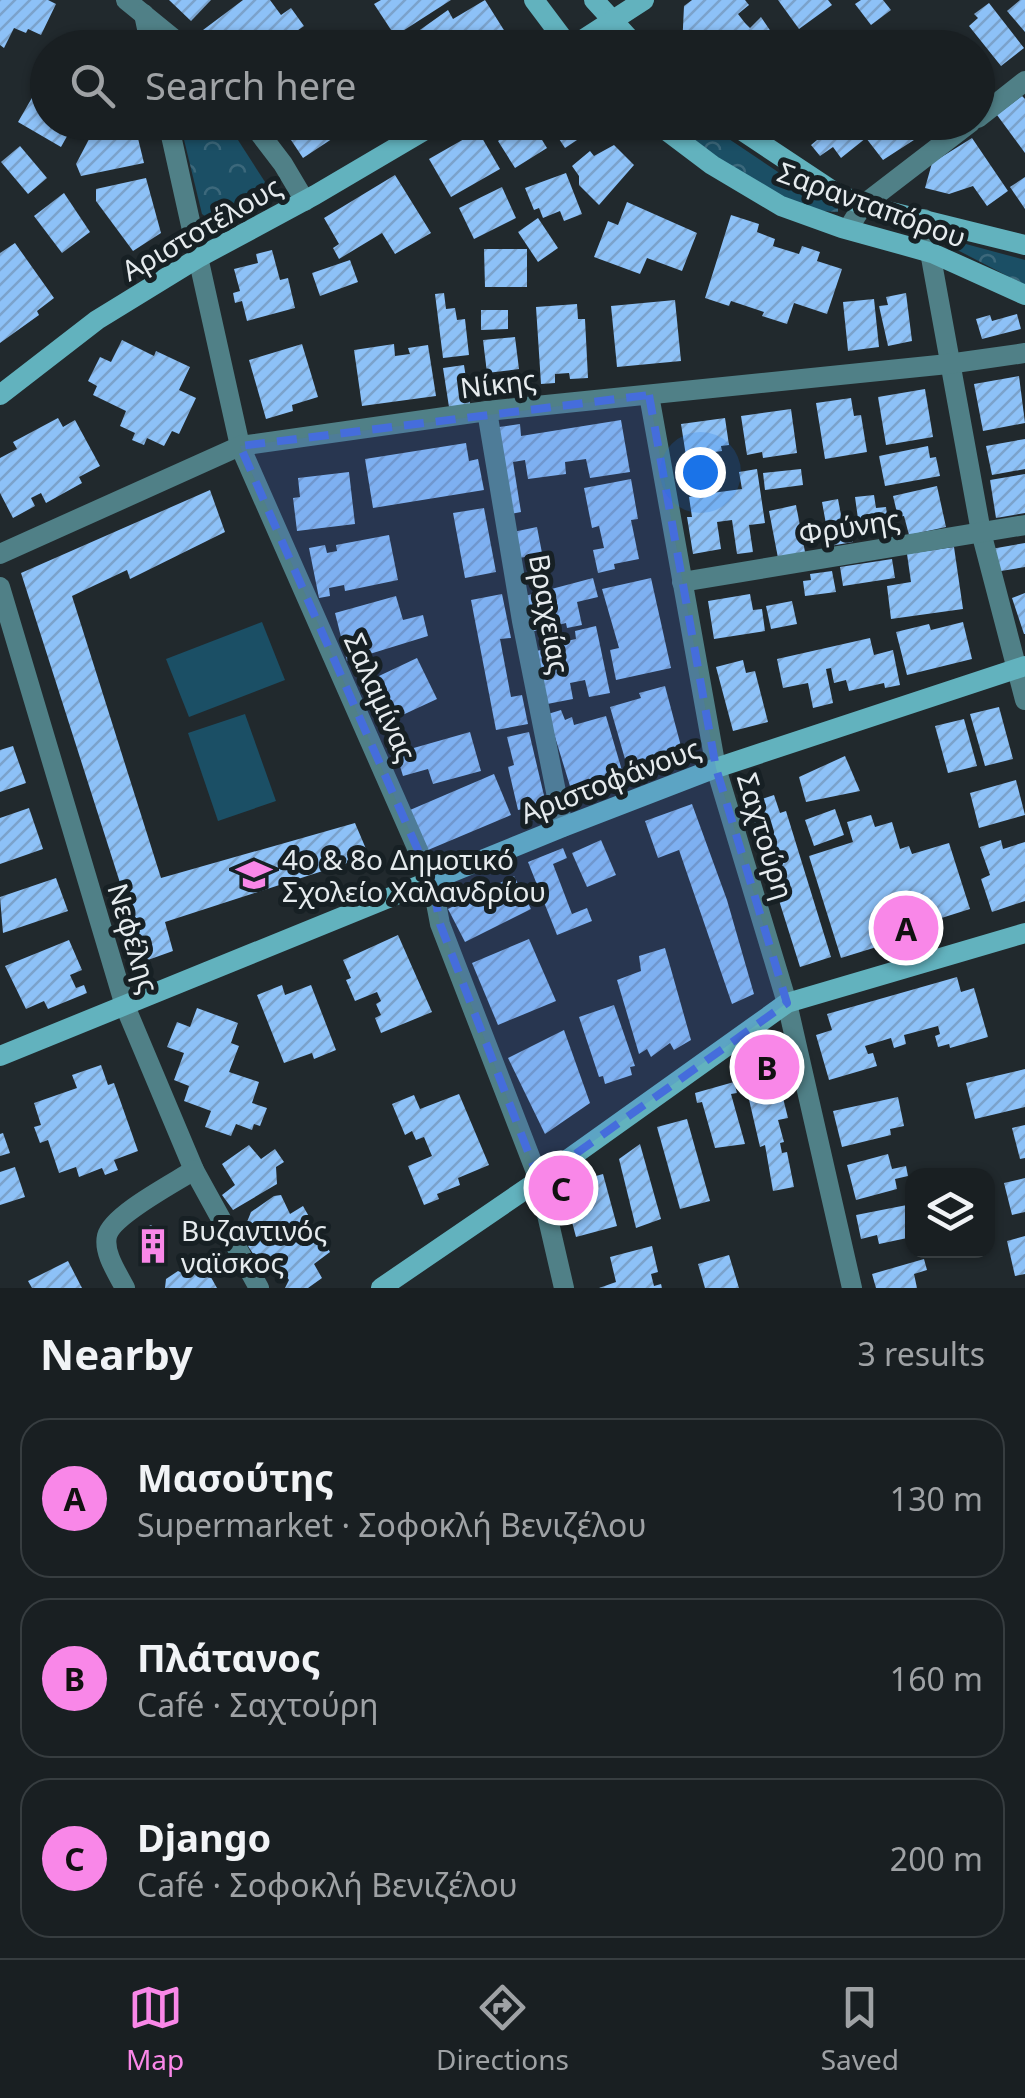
<!DOCTYPE html>
<meta charset="utf-8">
<style>
body{margin:0;font-family:"Noto Sans",sans-serif;background:#262c2f;color:#f1f3f6}
.controls{position:absolute;right:30px;bottom:30px;display:grid;overflow:hidden;border-radius:20px;box-shadow:0 2px 8px #0004}
.controls button{width:90px;height:90px;display:grid;place-items:center;padding:0;border:0;border-bottom:2px solid #373d40;background:#191f22;color:#f1f3f6;font:50px sans-serif}
.you{position:absolute;left:700px;top:472px;width:35px;height:35px;margin:-25px;border:8px solid #fff;border-radius:50%;background:#1a73e8;box-shadow:0 0 0 15px #1a73e833}
.badge{display:grid;place-items:center;width:65px;height:65px;border-radius:50%;background:#f987e8;color:#111;font-size:32px;font-weight:700}
.pin{position:absolute;translate:-50% -50%;border:5px solid #fff;box-shadow:0 2px 10px #0006}
.list{margin:0;padding:0;list-style:none}
h2{display:flex;justify-content:space-between;align-items:center;height:130px;margin:0;padding:0 40px;font-size:42px}
h2 small{font-size:32px;font-weight:400;color:#9fa2a5}
.list li{display:grid;grid-template-columns:65px 1fr auto;gap:30px;align-items:center;box-sizing:border-box;height:160px;margin:0 20px 20px;padding:0 20px;border:2px solid #373d40;border-radius:30px}
.list b{display:block;font-size:38px;white-space:nowrap}
.list p{margin:0;font-size:32px;white-space:nowrap;color:#9fa2a5}
.list em{font-size:32px;font-style:normal;color:#9fa2a5}
.icon{flex:none;width:55px;height:55px;fill:none;stroke:currentColor;stroke-width:2;stroke-linecap:round;stroke-linejoin:round}
.map{position:relative;flex:none;width:1025px;height:1288px;overflow:hidden}
.search{position:absolute;background:#191f22;box-shadow:0 2px 8px #0004;left:30px;right:30px;top:30px;height:110px;display:flex;align-items:center;gap:25px;box-sizing:border-box;padding:0 35px;border-radius:55px;color:#9fa2a5;font-size:38px}
.sheet{height:670px;background:#191f22}
nav{display:flex;justify-content:space-around;align-items:center;box-sizing:border-box;height:140px;border-top:2px solid #373d40;background:#191f22;font-size:28px;color:#9fa2a5}
nav a{display:grid;justify-items:center;gap:5px}
nav .on{color:#f987e8}
.map>svg:first-child{display:block}
.grass{fill:#1b4f65}
.park{fill:url(#park-crowns)}
.building{fill:url(#building-hatch)}
.lines{fill:none;stroke-linecap:round;stroke-linejoin:round}
.street{stroke:#508087;stroke-width:20}
.secondary{stroke:#62b2be;stroke-width:20}
.marked{fill:#456ddc;fill-opacity:0.2;stroke:#456ddc;stroke-width:8;stroke-dasharray:20 12;stroke-linejoin:round}
.labels{text-anchor:middle;dominant-baseline:central;stroke-width:10;stroke-linejoin:round;paint-order:stroke}
.street-label{font-size:28px;fill:#e6ebee;stroke:#172024}
.poi-label{font-size:28px;fill:#e6ebee;stroke:#172024;text-anchor:start}
</style>
<div class="map">
<svg width="1025" height="1288" viewBox="0 0 1025 1288">
<defs>
<pattern id="park-crowns" width="20" height="18" patternUnits="userSpaceOnUse" patternTransform="scale(2.5)"><rect width="20" height="18" fill="#1b4f65"/><path d="M2 6a3 3 0 1 1 6 0M12 15a3 3 0 1 1 6 0" fill="none" stroke="#3c687b"/></pattern>
<pattern id="building-hatch" width="6" height="6" patternUnits="userSpaceOnUse" patternTransform="scale(2.5)"><rect width="6" height="6" fill="#8dc1f7"/><path d="M-1 1l2-2M0 6l6-6M5 7l2-2" fill="none" stroke="#7ba2cb"/></pattern>
</defs>
<rect width="100%" height="100%" fill="#21292d"/>
<g class="grass">
<polygon points="262,622 285,680 189,717 166,659"/>
<polygon points="245,714 276,801 218,821 188,733"/>
</g>
<g class="park">
<polygon points="180,123 227,123 265,182 264,190 209,219 202,214"/>
<path d="M669 123H705L796 184 838 203V212C779 212 714 156 669 123Z"/>
<polygon points="951,240 1025,260 1025,285 940,241"/>
</g>
<g class="building">
<polygon points="0,0 48,0 56,4 41,35 28,29 26,33 14,28 4,48 0,45"/>
<polygon points="169,0 211,0 191,21"/>
<polygon points="243,0 270,0 281,15 291,8 304,26 284,40 290,48 216,48 203,30"/>
<polygon points="381,0 451,0 395,36 374,4"/>
<polygon points="485,0 512,43 505,48 416,48 410,37 448,10 453,19"/>
<polygon points="692,0 745,0 749,5 738,14 745,23 750,28 761,17 782,48 682,48 684,6"/>
<polygon points="778,0 828,0 832,5 799,29"/>
<polygon points="861,0 883,0 891,10 871,25 855,4"/>
<polygon points="1020,0 1025,0 1025,32 1007,11"/>
<polygon points="989,3 1024,48 1001,66 969,26 978,18 974,14"/>
<polygon points="362,34 371,48 349,48 347,44"/>
<polygon points="67,37 86,48 61,48"/>
<polygon points="953,37 961,48 939,48"/>
<polygon points="48,70 48,122 75,122 61,147 18,122"/>
<polygon points="1022,96 1025,99 1025,153 997,115"/>
<polygon points="98,122 134,122 144,163 81,176 76,164"/>
<polygon points="279,122 347,122 350,127 303,158"/>
<polygon points="497,122 531,122 547,148 515,168 498,141 503,137 495,124"/>
<polygon points="548,122 596,122 598,126 565,148"/>
<polygon points="795,122 917,122 910,128 917,138 883,160 866,138 841,158 833,147 820,156 811,145 817,140 799,137 791,126"/>
<polygon points="478,131 500,169 451,197 429,159"/>
<polygon points="972,138 1008,191 987,206 973,186 949,194 925,188 932,163"/>
<polygon points="614,145 634,165 599,205 579,185 579,176 572,166 590,151 594,156"/>
<polygon points="20,146 47,178 28,194 1,162"/>
<polygon points="566,173 582,214 564,221 560,211 543,218 539,208 534,210 525,188"/>
<polygon points="395,175 431,233 395,254 382,233 339,259 333,248 339,244 324,218"/>
<polygon points="1025,177 1025,209 1010,187"/>
<polygon points="146,178 161,233 133,251 96,201 96,189"/>
<polygon points="502,187 516,218 474,239 459,208"/>
<polygon points="64,193 90,232 62,253 34,216"/>
<polygon points="627,202 697,233 682,271 647,258 640,274 594,257 608,221 618,225"/>
<polygon points="731,215 759,224 757,232 775,239 773,246 799,254 802,246 820,252 817,261 842,269 827,314 794,303 787,324 762,316 764,312 731,301 729,306 705,298"/>
<polygon points="538,218 558,248 538,262 518,232"/>
<polygon points="15,243 54,298 37,311 39,315 0,343 0,253"/>
<polygon points="484,249 527,249 527,287 485,287"/>
<polygon points="272,250 280,280 288,278 295,308 247,321 242,301 235,303 233,293 240,291 234,269 258,263 256,254"/>
<polygon points="350,260 358,282 320,296 312,273"/>
<polygon points="444,293 446,309 455,308 457,320 465,319 469,355 443,358 435,294"/>
<polygon points="906,293 912,341 888,346 879,306 888,305 886,297"/>
<polygon points="874,299 879,347 848,351 843,302"/>
<polygon points="675,300 681,361 617,367 611,306"/>
<polygon points="577,304 578,319 585,319 588,378 570,379 569,373 555,374 555,383 541,384 536,307"/>
<polygon points="481,310 508,310 508,329 481,330"/>
<polygon points="1017,314 1021,329 982,339 976,319 990,315 992,321"/>
<polygon points="515,337 519,369 487,373 483,340"/>
<polygon points="122,340 154,356 156,351 190,367 179,390 196,398 179,434 172,431 164,446 147,438 144,445 132,440 135,433 120,426 126,411 93,395 97,386 88,381 100,357 111,362"/>
<polygon points="302,344 318,397 292,405 293,411 266,419 249,360"/>
<polygon points="394,344 395,356 410,354 408,348 428,345 436,396 362,406 354,350"/>
<polygon points="464,365 470,404 449,407 443,368"/>
<polygon points="1019,376 1025,423 983,431 974,384"/>
<polygon points="925,389 933,437 886,445 878,397"/>
<polygon points="851,398 854,416 861,415 867,452 825,459 816,403"/>
<polygon points="791,409 797,453 763,458 762,452 747,455 741,416"/>
<polygon points="58,418 63,427 75,420 100,466 79,477 82,483 46,503 41,493 31,498 35,506 13,518 0,493 0,458 17,449 13,442"/>
<polygon points="725,418 729,445 721,446 722,451 686,456 681,424"/>
<polygon points="621,420 630,472 590,478 586,459 565,462 566,474 528,479 525,460 513,462 521,512 506,515 492,428 520,424 521,436"/>
<polygon points="1025,439 1025,469 992,475 986,446"/>
<polygon points="466,443 469,461 478,459 484,490 373,508 365,459"/>
<polygon points="928,446 930,458 936,457 940,476 885,486 879,456"/>
<polygon points="757,469 765,523 749,525 753,552 737,554 732,520 717,522 721,549 693,554 687,517 692,517 689,497 700,495 700,488 711,486 712,493 742,489 739,472"/>
<polygon points="801,469 803,485 765,490 763,473"/>
<polygon points="349,472 355,524 297,531 293,498 300,497 298,478"/>
<polygon points="1025,474 1025,513 996,518 990,480"/>
<polygon points="631,479 638,519 631,520 639,559 614,564 615,569 598,573 593,550 604,548 599,526 592,528 584,488"/>
<polygon points="937,486 946,527 909,535 904,516 898,517 893,496"/>
<polygon points="210,490 225,532 130,579 127,570 72,596 161,878 355,823 369,856 165,922 173,951 145,961 21,573"/>
<polygon points="874,495 876,508 886,507 888,523 859,526 855,497"/>
<polygon points="838,499 841,515 848,514 853,542 830,546 822,502"/>
<polygon points="796,505 805,552 778,558 769,511"/>
<polygon points="484,508 496,572 465,578 453,513"/>
<polygon points="537,527 547,579 536,581 533,562 527,563 525,557 513,559 508,533"/>
<polygon points="389,535 398,580 345,591 344,585 329,588 330,596 319,598 309,548 325,545 327,553 337,551 336,545"/>
<polygon points="1025,543 1025,567 995,572 991,549"/>
<polygon points="954,547 963,609 891,619 887,586 911,582 907,554"/>
<polygon points="892,559 895,578 843,586 840,567"/>
<polygon points="832,571 836,592 805,596 803,581 811,580 810,574"/>
<polygon points="593,578 598,597 577,602 582,625 567,628 566,623 534,631 525,596"/>
<polygon points="651,578 671,668 616,680 610,650 619,648 602,589"/>
<polygon points="1025,593 1025,634 1024,634 1012,598"/>
<polygon points="502,594 511,638 500,639 511,697 522,695 528,724 496,730 471,600"/>
<polygon points="750,594 753,610 762,609 765,631 714,639 708,601"/>
<polygon points="396,596 403,620 423,615 428,636 347,661 335,613"/>
<polygon points="792,601 797,624 771,629 766,606"/>
<polygon points="963,622 972,659 907,675 896,632 929,624 931,630"/>
<polygon points="596,626 610,693 589,697 585,680 570,683 573,699 542,705 531,652 546,649 549,665 566,661 562,642 576,639 575,631"/>
<polygon points="870,638 874,655 893,650 900,685 885,688 884,683 849,691 846,680 834,683 831,668 826,669 833,703 813,708 808,683 783,688 777,659"/>
<polygon points="417,658 437,699 381,725 362,684"/>
<polygon points="743,660 746,673 755,671 768,722 733,731 716,667"/>
<polygon points="665,686 682,750 627,766 610,707 641,698 639,693"/>
<polygon points="999,707 1013,759 985,766 970,714"/>
<polygon points="561,710 565,720 572,717 574,725 606,716 623,774 587,785 589,792 576,796 573,785 570,786 548,714"/>
<polygon points="964,719 977,766 948,773 935,726"/>
<polygon points="470,732 481,771 433,784 428,769 403,776 396,753"/>
<polygon points="529,732 546,804 518,810 508,767 514,765 507,737"/>
<polygon points="13,746 26,783 0,792 0,750"/>
<polygon points="845,756 860,791 806,802 799,777"/>
<polygon points="494,774 511,815 428,850 410,810"/>
<polygon points="1016,780 1025,815 979,828 970,793"/>
<polygon points="774,795 780,813 786,811 831,957 800,967 754,821 761,819 756,801"/>
<polygon points="692,804 727,900 754,994 732,1004 679,850 658,858 645,821"/>
<polygon points="29,808 43,849 0,864 0,818"/>
<polygon points="835,809 844,835 814,846 805,820"/>
<polygon points="871,815 875,827 892,822 900,849 909,846 912,854 949,843 970,909 932,921 935,929 841,958 809,856 853,842 847,822"/>
<polygon points="601,840 616,875 587,887 572,853"/>
<polygon points="1001,840 1003,849 1025,842 1025,901 992,912 981,879 990,875 980,847"/>
<polygon points="563,848 567,858 553,864 572,914 587,908 592,921 557,935 528,862"/>
<polygon points="514,876 531,909 465,942 448,909"/>
<polygon points="56,878 68,911 3,933 0,897"/>
<polygon points="398,935 432,1012 381,1033 375,1018 381,1015 376,1004 381,1001 377,992 355,1001 346,980 351,978 343,960"/>
<polygon points="529,939 556,1001 498,1025 472,963"/>
<polygon points="69,940 82,970 70,975 76,988 84,985 87,993 48,1009 44,1001 26,1009 5,966"/>
<polygon points="665,948 691,1040 674,1050 670,1043 651,1057 647,1049 639,1054 617,980 641,971 639,956"/>
<polygon points="957,977 961,992 974,988 988,1037 950,1048 949,1044 938,1047 935,1036 940,1034 938,1026 904,1035 906,1044 894,1048 891,1038 865,1046 868,1054 873,1053 877,1066 829,1080 816,1035 832,1030 827,1014"/>
<polygon points="282,985 285,995 311,985 336,1050 314,1059 312,1053 284,1063 257,995"/>
<polygon points="614,1005 635,1066 630,1067 632,1075 605,1084 603,1076 599,1077 579,1017"/>
<polygon points="197,1008 238,1023 231,1043 239,1046 229,1072 259,1082 252,1103 267,1108 260,1126 254,1124 252,1130 236,1124 231,1136 205,1127 211,1111 184,1101 189,1086 174,1080 184,1053 167,1047 177,1022 190,1027"/>
<polygon points="564,1030 590,1103 545,1134 508,1058"/>
<polygon points="101,1065 108,1085 114,1083 138,1151 114,1160 118,1170 105,1175 102,1168 79,1177 76,1167 59,1173 48,1140 40,1143 34,1127 41,1125 34,1103 77,1088 72,1075"/>
<polygon points="1025,1069 1025,1107 975,1119 966,1083"/>
<polygon points="759,1073 779,1082 788,1118 778,1120 784,1142 780,1143 782,1153 787,1152 794,1187 773,1191 765,1145 760,1147 744,1078 755,1079"/>
<polygon points="734,1082 737,1093 731,1094 745,1144 715,1148 702,1102 697,1103 695,1093"/>
<polygon points="459,1094 489,1165 458,1178 460,1185 437,1194 439,1199 424,1205 408,1166 432,1156 424,1137 416,1140 412,1131 405,1135 392,1104 414,1095 420,1109"/>
<polygon points="898,1097 904,1126 890,1129 891,1135 842,1147 833,1111"/>
<polygon points="687,1119 710,1201 680,1209 657,1127"/>
<polygon points="1025,1125 1025,1158 1020,1159 1012,1128"/>
<polygon points="3,1133 10,1153 0,1156 0,1134"/>
<polygon points="640,1144 661,1219 636,1228 619,1159"/>
<polygon points="249,1145 261,1159 275,1149 284,1162 276,1167 277,1184 233,1210 222,1195 235,1185 222,1164"/>
<polygon points="888,1154 892,1169 906,1166 908,1176 895,1179 897,1189 856,1200 847,1165"/>
<polygon points="15,1167 25,1197 0,1205 0,1172"/>
<polygon points="603,1174 617,1226 576,1237 564,1192 584,1187 582,1180"/>
<polygon points="1025,1178 1025,1212 1012,1215 1004,1183"/>
<polygon points="281,1195 290,1214 303,1206 311,1220 303,1226 301,1237 313,1240 319,1234 330,1252 314,1264 322,1278 308,1288 285,1288 289,1280 279,1266 267,1275 248,1246 264,1235 257,1224 247,1222 251,1212 274,1196"/>
<polygon points="912,1204 912,1237 879,1244 877,1235 861,1239 856,1215"/>
<polygon points="151,1225 160,1233 160,1253 148,1255 143,1238 145,1228"/>
<polygon points="1025,1236 1025,1274 1015,1276 1007,1241"/>
<polygon points="652,1246 658,1272 651,1274 654,1286 661,1284 662,1288 599,1288 616,1282 610,1257"/>
<polygon points="729,1255 739,1288 705,1288 698,1264"/>
<polygon points="924,1259 927,1270 914,1274 917,1288 876,1288 872,1274"/>
<polygon points="68,1261 82,1288 32,1288 28,1281"/>
<polygon points="204,1265 217,1288 165,1288 166,1279 178,1271 186,1275"/>
</g>
<g class="lines">
<g class="street">
<polyline points="126,0 185,48"/>
<polyline points="144,14 151,48"/>
<polyline points="978,118 1025,81"/>
<polyline points="168,122 240,446 432,882 440,924 539,1180 564,1288"/>
<polyline points="251,122 283,164 305,201"/>
<polyline points="924,219 981,532 1025,700"/>
<polyline points="848,229 863,205 971,122"/>
<polyline points="649,395 716,768 787,1003 852,1288"/>
<polyline points="487,411 522,621 563,827"/>
<polyline points="0,554 240,446 487,411 948,364 1025,353"/>
<polyline points="682,582 1025,525"/>
<polyline points="0,587 125,1006 194,1170 259,1288"/>
<path d="M125 1288C118 1274 103 1253 107 1236 112 1215 174 1183 194 1170"/>
</g>
<g class="secondary">
<polyline points="534,0 570,48"/>
<polyline points="594,0 638,48"/>
<polyline points="570,48 644,0"/>
<polyline points="655,122 712,165 781,206 842,228 932,253 1025,295"/>
<polyline points="729,122 836,193 863,205 1025,245"/>
<polyline points="0,395 97,320 198,258 315,195 439,122"/>
<polyline points="0,1056 563,827 716,768 1025,666"/>
<polyline points="381,1288 539,1180 787,1003 1025,933"/>
</g>
</g>
<path class="marked" d="M649 395 716 768 787 1003 539 1180 440 924 432 882 240 446Z"/>
<defs>
<symbol id="school-bare" viewBox="-9 -9 18 18"><path d="M0-5L7-2L0 1L-7-2ZM-4 1L0 2.5L4 1V4Q0 6-4 4Z" fill="#f987e8" stroke="#172024" stroke-width="2.5" paint-order="stroke"/></symbol>
<symbol id="building-bare" viewBox="-9 -9 18 18"><path d="M-4-6H4V6H1V3H-1V6H-4ZM-2.5-4.3h1.7v1.8h-1.7ZM.8-4.3h1.7v1.8H.8ZM-2.5-1h1.7V.8h-1.7ZM.8-1h1.7V.8H.8Z" fill="#f987e8" stroke="#172024" stroke-width="2.5" paint-order="stroke"/></symbol>
</defs>
<g fill-rule="evenodd">
<use href="#school-bare" x="229" y="850" width="50" height="50"/>
<use href="#building-bare" x="128" y="1221" width="50" height="50"/>
</g>
<g class="labels">
<g class="street-label">
<text transform="translate(872 204) rotate(20)">Σαρανταπόρου</text>
<text transform="translate(201 228) rotate(-30)">Αριστοτέλους</text>
<text transform="translate(498 383) rotate(-7)">Νίκης</text>
<text transform="translate(849 526) rotate(-9)">Φρύνης</text>
<text transform="translate(550 614) rotate(80)">Βραχείας</text>
<text transform="translate(381 697) rotate(66)">Σαλαμίνας</text>
<text transform="translate(610 780) rotate(-21)">Αριστοφάνους</text>
<text transform="translate(766 836) rotate(73)">Σαχτούρη</text>
<text transform="translate(134 938) rotate(73)">Νεφέλης</text>
</g>
<g class="poi-label">
<text x="282" y="859">4ο &amp; 8ο Δημοτικό<tspan x="282" dy="32">Σχολείο Χαλανδρίου</tspan></text>
<text x="181" y="1230">Βυζαντινός<tspan x="181" dy="32">ναϊσκος</tspan></text>
</g>
</g>
</svg>
<div class="controls">
<button><svg class="icon" aria-label="layers" viewBox="0 0 24 24"><path d="M12 4l9 5-9 5-9-5zM3 14l9 5 9-5"/></svg></button>
</div>
<div class="you"></div>
<div class="pin badge" style="left:906px;top:928px">A</div>
<div class="pin badge" style="left:767px;top:1067px">B</div>
<div class="pin badge" style="left:561px;top:1188px">C</div>
<div class="search"><svg class="icon" aria-label="search" viewBox="0 0 24 24"><circle cx="10" cy="10" r="6"/><path d="M15 15l6 6"/></svg>Search here</div>
</div>
<section class="sheet">
<h2>Nearby<small>3 results</small></h2>
<ul class="list">
<li><span class="badge">A</span><div><b>Μασούτης</b><p>Supermarket · Σοφοκλή Βενιζέλου</p></div><em>130 m</em></li>
<li><span class="badge">B</span><div><b>Πλάτανος</b><p>Café · Σαχτούρη</p></div><em>160 m</em></li>
<li><span class="badge">C</span><div><b>Django</b><p>Café · Σοφοκλή Βενιζέλου</p></div><em>200 m</em></li>
</ul>
</section>
<nav>
<a class="on"><svg class="icon" aria-label="map" viewBox="0 0 24 24"><path d="M3 6l6-2 6 2 6-2v14l-6 2-6-2-6 2zM9 4v14M15 6v14"/></svg>Map</a>
<a><svg class="icon" aria-label="directions" viewBox="0 0 24 24"><path d="M12 3l9 9-9 9-9-9zM9 14v-3h6M13 9l2 2-2 2"/></svg>Directions</a>
<a><svg class="icon" aria-label="saved" viewBox="0 0 24 24"><path d="M7 4h10v16l-5-4-5 4z"/></svg>Saved</a>
</nav>
